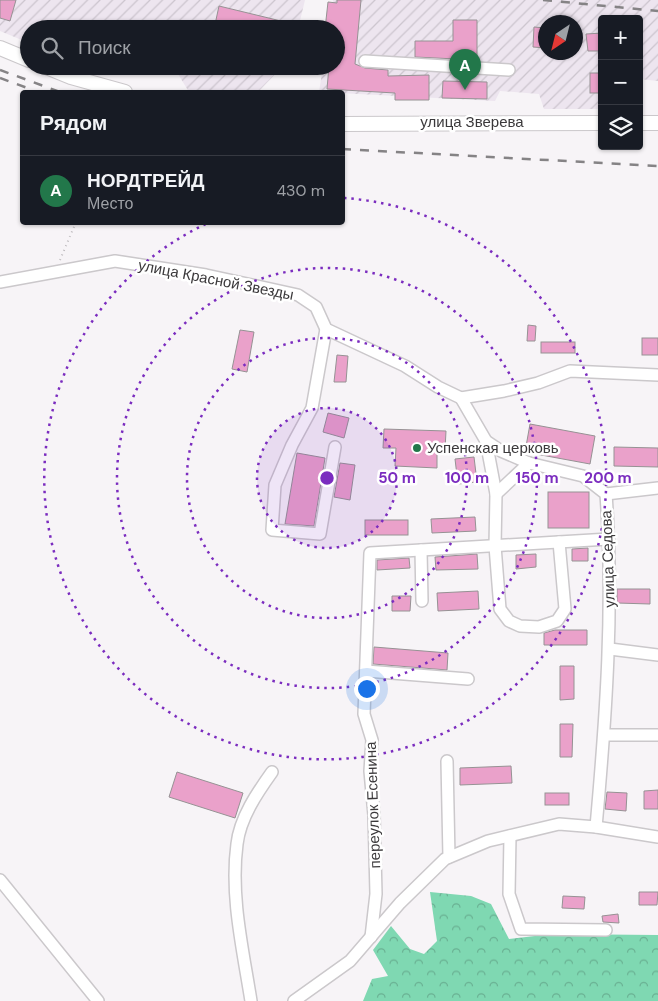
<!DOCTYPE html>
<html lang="ru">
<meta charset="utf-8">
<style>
body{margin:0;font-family:"DM Sans",sans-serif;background:#242831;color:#f1f3f6}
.controls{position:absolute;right:15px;top:15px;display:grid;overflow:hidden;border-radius:5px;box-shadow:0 1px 4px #0004}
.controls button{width:45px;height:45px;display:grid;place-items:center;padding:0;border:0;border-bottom:1px solid #363941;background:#171b24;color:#f1f3f6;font:25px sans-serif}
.compass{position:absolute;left:538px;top:15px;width:45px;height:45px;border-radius:50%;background:#171b24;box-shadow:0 1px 4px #0004;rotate:215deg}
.you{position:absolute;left:366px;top:688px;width:18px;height:18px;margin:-12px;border:4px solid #fff;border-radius:50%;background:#1a73e8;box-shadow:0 0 0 8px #1a73e833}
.badge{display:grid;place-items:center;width:32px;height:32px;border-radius:50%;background:#22774a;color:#fff;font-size:16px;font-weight:700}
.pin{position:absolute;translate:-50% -41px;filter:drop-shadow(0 1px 2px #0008)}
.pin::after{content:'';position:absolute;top:26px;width:18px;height:15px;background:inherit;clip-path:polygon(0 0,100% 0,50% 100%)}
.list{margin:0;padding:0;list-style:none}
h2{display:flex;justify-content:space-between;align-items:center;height:65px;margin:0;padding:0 20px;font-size:21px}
h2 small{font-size:16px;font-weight:400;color:#9ea1a6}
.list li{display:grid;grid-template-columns:32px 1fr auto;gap:15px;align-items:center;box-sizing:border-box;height:70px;padding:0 20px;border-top:1px solid #363941}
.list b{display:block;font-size:19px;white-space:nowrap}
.list p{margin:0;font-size:16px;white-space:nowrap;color:#9ea1a6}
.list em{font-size:16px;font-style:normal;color:#9ea1a6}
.icon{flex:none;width:28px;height:28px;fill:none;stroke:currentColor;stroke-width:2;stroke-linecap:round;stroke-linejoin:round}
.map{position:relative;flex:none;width:658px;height:1001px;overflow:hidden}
.search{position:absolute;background:#171b24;box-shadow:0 1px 4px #0004;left:20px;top:20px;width:325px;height:55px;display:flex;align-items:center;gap:12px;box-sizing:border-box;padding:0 18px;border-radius:28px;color:#9ea1a6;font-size:19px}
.panel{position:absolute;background:#171b24;box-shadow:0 1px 4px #0004;left:20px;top:90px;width:325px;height:135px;border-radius:5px}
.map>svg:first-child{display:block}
.industrial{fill:url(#industrial-furrows);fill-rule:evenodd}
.forest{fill:url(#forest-crowns)}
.building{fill:#eaa1ca;stroke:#969294}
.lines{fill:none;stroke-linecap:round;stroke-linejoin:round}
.minor-casing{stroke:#cbc8cb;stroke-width:14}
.major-casing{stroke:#cbc8cb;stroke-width:16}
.path{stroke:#bebbbe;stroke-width:2;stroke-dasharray:1 4;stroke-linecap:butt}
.minor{stroke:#fff;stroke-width:11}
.major{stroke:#fff;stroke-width:14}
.rail{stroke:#858385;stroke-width:2.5;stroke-dasharray:9 9;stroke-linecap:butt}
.ring{fill:none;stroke:#7b2cbf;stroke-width:2.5;stroke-dasharray:2.5 5}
.poi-dot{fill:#22774a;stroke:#fff;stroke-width:2}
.labels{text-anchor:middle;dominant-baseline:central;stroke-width:5;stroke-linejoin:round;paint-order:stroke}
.street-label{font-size:15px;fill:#3b393b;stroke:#fff}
.poi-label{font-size:15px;fill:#3b393b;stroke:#fff;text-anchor:start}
.centre{fill:#7b2cbf;stroke:#fff;stroke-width:2.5}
.ring-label{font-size:15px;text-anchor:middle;font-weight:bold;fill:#7b2cbf;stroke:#fff;stroke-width:5;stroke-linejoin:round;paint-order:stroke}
</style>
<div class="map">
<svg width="658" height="1001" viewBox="0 0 658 1001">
<defs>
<pattern id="industrial-furrows" width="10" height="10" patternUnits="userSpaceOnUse" patternTransform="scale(1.25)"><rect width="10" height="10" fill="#ede5ef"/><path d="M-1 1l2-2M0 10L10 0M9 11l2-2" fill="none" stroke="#ccc5ce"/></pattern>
<pattern id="forest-crowns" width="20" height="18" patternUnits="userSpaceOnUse" patternTransform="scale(1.25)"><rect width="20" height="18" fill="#7fd8b2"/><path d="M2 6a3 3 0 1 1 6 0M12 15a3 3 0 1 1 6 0" fill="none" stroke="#69b092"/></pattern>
</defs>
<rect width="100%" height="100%" fill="#f7f4f7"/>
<g class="industrial">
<polygon points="0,0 305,0 298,29 29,29 29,43 0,31"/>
<path d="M333 0H658V81L639 79V19H602V109H544L539 94 500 91 495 101 319 92 323 66H336V29H328ZM546 22H576V52H546Z"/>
<polygon points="163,66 283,66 258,92 189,92 178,74"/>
</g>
<polygon class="forest" points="430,892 471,896 491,904 509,939 552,934 658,935 658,1001 363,1001 372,979 388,976 373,950 391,926 410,949 424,954 437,941"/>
<g class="building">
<polygon points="0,0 16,0 10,21 0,18"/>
<polygon points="337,0 361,0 355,64 365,68 388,70 388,76 429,75 429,100 395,100 395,93 327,89 329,66 336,66 336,29 325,29 328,2 337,3"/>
<polygon points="219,6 281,21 279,29 214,29"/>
<polygon points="453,20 477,20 477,60 415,57 415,41 453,41"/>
<polygon points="534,27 546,28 546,48 533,47"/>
<polygon points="602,33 602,51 588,51 586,34"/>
<rect x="590" y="73" width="12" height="20"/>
<polygon points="443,81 487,82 487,99 442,98"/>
<polygon points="528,325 536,326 535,341 527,341"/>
<polygon points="240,330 254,332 247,372 232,369"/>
<rect x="642" y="338" width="16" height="17"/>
<rect x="541" y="342" width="34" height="11"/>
<polygon points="337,355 348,356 346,382 334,382"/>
<polygon points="328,413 349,418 344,438 323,432"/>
<polygon points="530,424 595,436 590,464 525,452"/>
<polygon points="384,429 446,431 445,450 437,450 437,468 395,466 396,448 383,448"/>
<polygon points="614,447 658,448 658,467 614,466"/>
<polygon points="297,453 325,458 314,526 285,524"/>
<polygon points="474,457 477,482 458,484 455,459"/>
<polygon points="340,463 355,465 350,500 334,497"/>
<rect x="548" y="492" width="41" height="36"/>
<polygon points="475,517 476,531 432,533 431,519"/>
<rect x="365" y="520" width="43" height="15"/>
<polygon points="588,548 588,561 572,561 572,549"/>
<polygon points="477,554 478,569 436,570 435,557"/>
<polygon points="536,554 536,567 516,569 516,555"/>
<polygon points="409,558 410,568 377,570 377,560"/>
<polygon points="617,589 650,589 650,604 617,603"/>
<polygon points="478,591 479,609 438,611 437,593"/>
<polygon points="392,596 411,596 410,611 392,611"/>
<polygon points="555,630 587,630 587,645 544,645 544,633"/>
<polygon points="374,647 448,653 447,670 373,664"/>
<polygon points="560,666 574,666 574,699 560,700"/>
<polygon points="560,724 573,724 572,757 560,757"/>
<polygon points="511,766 512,783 460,785 460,768"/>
<polygon points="177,772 243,793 235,818 169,797"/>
<polygon points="658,790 658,809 644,809 644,791"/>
<polygon points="607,792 627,793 626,811 605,809"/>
<rect x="545" y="793" width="24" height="12"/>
<polygon points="639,892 658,892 657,905 639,905"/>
<polygon points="563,896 585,897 584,909 562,908"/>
<polygon points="618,914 619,923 603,922 602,916"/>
</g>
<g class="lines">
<defs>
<g id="minor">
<polyline points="365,61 509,70"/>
<polyline points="0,282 115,261 206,275 298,295 316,307 326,329 405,366 438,387 461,398"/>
<polyline points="326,329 312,408 292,445 275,485 272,530 320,534 335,447"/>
<polyline points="486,441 496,494 495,546 500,609 509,621 520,626 539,627 557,621 565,609 559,542"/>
<polyline points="496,494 529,463"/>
<polyline points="606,494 658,488"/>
<polyline points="421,550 422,601"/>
<polyline points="610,649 658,655"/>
<polyline points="366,671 468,679"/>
<polyline points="604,735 658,735"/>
<polyline points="447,761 449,857"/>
<path d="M596 827C606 716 614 606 606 494L583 476 529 463 501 451 486 441 461 398 504 391 538 383 570 371 658 375"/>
<polyline points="510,836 509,894 521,929 606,930"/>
<polyline points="0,880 98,1001"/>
<polyline points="371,937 376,894 374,815 370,771 372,740 364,714 370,553 609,539"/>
<path d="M251 1001C243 950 230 896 237 844 240 818 257 793 272 772"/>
<polyline points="294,1001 350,961 400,903 445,859 488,841 559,824 596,827 658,837"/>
</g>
<g id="major">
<polyline points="0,48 29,60"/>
<polyline points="44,66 71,77 125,92"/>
<polyline points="639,123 658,123"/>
<polyline points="342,124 602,123"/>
</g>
</defs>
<use href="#minor" class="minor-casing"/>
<use href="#major" class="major-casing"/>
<polyline class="path" points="60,260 76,222"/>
<use href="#minor" class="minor"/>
<use href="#major" class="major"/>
<g class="rail">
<polyline points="543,0 658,11"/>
<polyline points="0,70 60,92"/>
<polyline points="0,78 33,90"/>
<polyline points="342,149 658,166"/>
</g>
</g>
<circle cx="327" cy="478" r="70" fill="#7b2cbf" fill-opacity=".12"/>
<g class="ring">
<circle cx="327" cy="478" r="70"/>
<circle cx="327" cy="478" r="140"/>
<circle cx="327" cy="478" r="210"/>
<path d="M344 198A281 281 0 1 1 208 223"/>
</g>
<circle class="poi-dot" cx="417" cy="448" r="5"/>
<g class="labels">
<g class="street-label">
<text x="472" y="122">улица Зверева</text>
<text transform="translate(216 280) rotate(11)">улица Красной Звезды</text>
<text transform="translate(608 559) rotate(-92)">улица Седова</text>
<text transform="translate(373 805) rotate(-92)">переулок Есенина</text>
</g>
<g class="poi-label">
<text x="427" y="448">Успенская церковь</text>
</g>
</g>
<circle cx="327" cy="478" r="8" class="centre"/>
<g class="ring-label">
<text x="397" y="483">50 m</text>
<text x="467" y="483">100 m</text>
<text x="537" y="483">150 m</text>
<text x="608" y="483">200 m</text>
</g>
</svg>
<div class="controls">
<button>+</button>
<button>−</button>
<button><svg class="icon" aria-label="layers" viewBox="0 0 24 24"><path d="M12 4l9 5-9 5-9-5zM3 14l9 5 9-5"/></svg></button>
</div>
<svg class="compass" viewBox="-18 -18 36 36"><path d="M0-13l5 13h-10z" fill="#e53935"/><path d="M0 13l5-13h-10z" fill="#9ea1a6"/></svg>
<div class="you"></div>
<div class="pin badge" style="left:465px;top:90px">A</div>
<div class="search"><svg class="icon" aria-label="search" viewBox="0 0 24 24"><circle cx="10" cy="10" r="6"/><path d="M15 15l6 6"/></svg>Поиск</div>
<section class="panel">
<h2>Рядом<small></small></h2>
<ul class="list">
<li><span class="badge">A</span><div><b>НОРДТРЕЙД</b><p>Место</p></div><em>430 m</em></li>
</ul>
</section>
</div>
